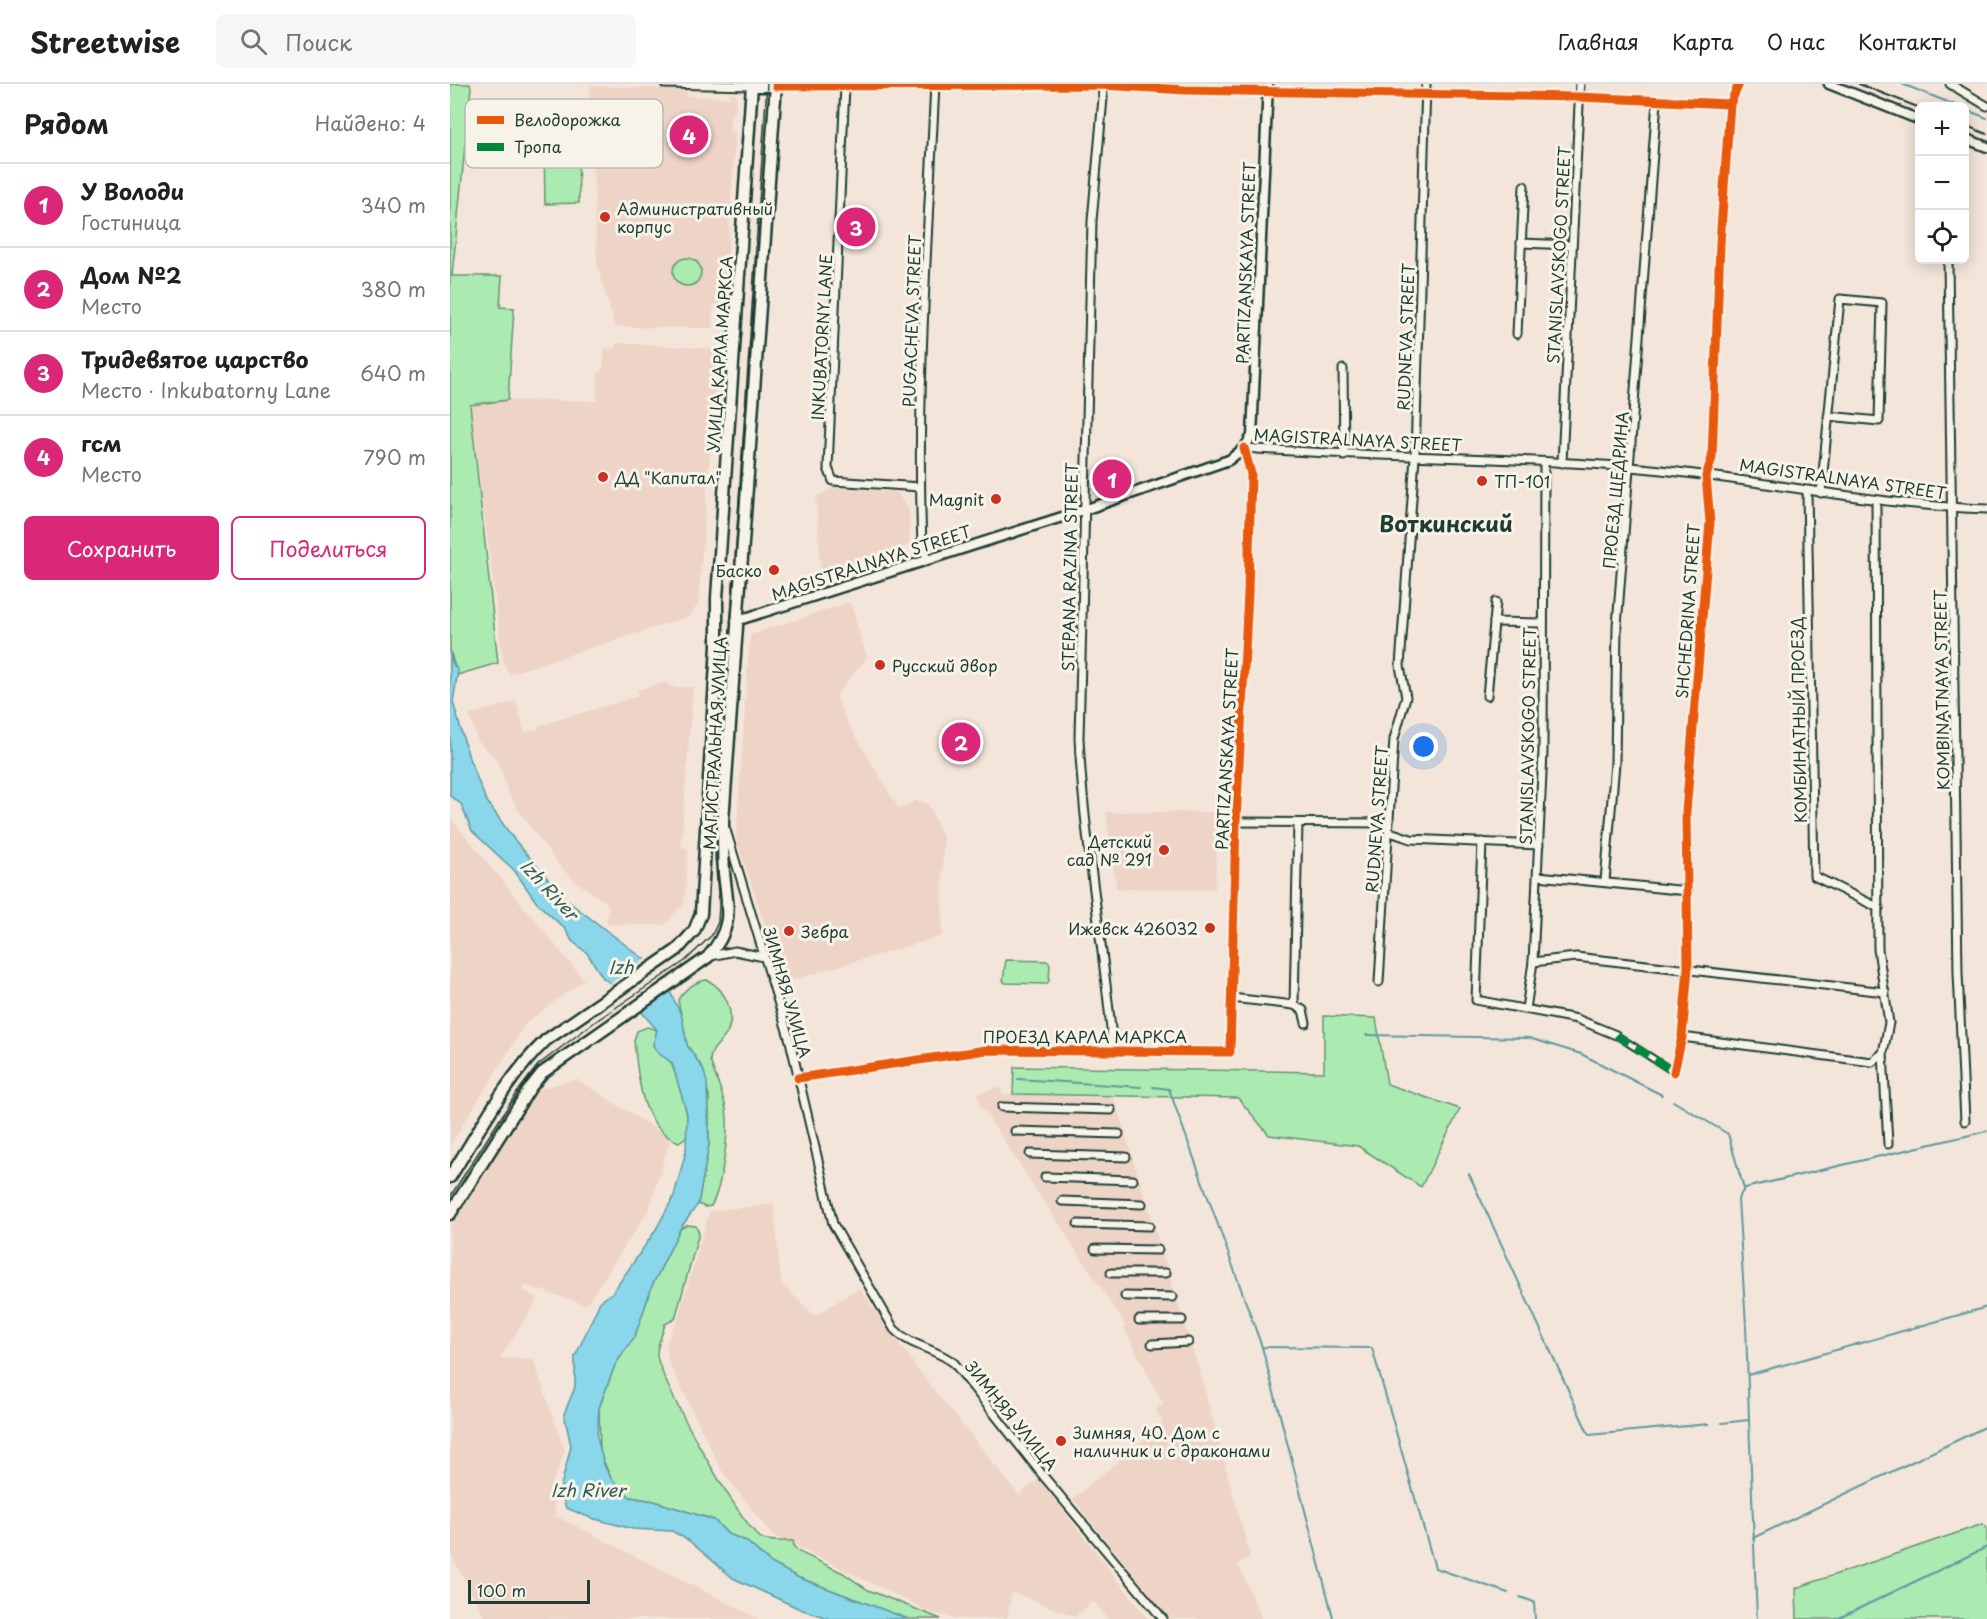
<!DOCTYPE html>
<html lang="ru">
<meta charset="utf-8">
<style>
body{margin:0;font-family:"Playpen Sans",sans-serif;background:#f6f6f6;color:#202124}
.controls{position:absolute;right:18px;top:18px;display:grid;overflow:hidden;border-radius:9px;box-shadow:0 3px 15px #0003}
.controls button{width:54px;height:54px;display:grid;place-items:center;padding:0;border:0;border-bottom:2px solid #e0e0e0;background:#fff;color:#202124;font:30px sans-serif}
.scale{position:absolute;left:18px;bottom:15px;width:122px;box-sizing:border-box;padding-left:6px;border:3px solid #1f3d34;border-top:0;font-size:16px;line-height:21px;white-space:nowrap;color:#1f3d34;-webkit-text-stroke:4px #f7f3e8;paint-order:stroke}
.you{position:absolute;left:974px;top:663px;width:21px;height:21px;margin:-15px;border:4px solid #fff;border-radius:50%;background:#1a73e8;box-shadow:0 0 0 9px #1a73e833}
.badge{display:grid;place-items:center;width:39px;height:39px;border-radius:50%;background:#db2777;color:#fff;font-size:20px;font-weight:700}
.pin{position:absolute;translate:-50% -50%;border:3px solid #fff;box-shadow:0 2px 6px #0006}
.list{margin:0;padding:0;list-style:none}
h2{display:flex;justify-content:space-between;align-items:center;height:78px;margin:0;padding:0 24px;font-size:26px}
h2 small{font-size:20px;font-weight:400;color:#757577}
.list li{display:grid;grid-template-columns:39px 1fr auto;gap:18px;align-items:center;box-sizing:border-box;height:84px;padding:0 24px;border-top:2px solid #e0e0e0}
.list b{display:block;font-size:22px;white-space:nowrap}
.list p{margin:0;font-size:20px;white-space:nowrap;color:#757577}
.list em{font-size:20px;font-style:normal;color:#757577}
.actions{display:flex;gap:12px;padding:18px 24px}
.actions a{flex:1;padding:14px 0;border:2px solid #db2777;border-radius:9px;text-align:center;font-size:21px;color:#db2777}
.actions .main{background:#db2777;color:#fff}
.icon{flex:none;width:33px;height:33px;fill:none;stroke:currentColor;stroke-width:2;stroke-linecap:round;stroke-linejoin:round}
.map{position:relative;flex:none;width:1537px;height:1535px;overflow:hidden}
header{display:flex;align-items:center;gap:36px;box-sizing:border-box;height:84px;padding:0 30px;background:#fff;border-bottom:2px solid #e0e0e0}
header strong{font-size:28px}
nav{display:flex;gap:33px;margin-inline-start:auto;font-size:21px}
.search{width:420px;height:54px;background:#f6f6f6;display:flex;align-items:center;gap:15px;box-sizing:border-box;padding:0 21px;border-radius:9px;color:#757577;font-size:22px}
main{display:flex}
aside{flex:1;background:#fff}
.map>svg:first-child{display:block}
.built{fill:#eed4c6}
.green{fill:#abeab1;stroke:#659472;stroke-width:1.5}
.water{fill:#8ad6ea;stroke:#5f99a1;stroke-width:1.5}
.pier{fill:#f3e5d9}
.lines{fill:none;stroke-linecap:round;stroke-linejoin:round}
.stream{stroke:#5f99a1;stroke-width:2}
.pedestrian-casing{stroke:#1f3d34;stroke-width:9}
.minor-casing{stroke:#1f3d34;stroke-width:11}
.tertiary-casing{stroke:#1f3d34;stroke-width:13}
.primary-casing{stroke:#1f3d34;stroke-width:15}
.pedestrian{stroke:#f7f3e8;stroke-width:4.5}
.minor{stroke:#f7f3e8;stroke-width:7}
.tertiary{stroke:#f7f3e8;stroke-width:8}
.primary{stroke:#f7f3e8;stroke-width:10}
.tram{stroke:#1f3d34;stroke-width:1.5}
.rail{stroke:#1f3d34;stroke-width:2}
.quiet{stroke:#00873e;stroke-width:8;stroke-dasharray:15 8;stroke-linecap:butt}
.cycleway-casing{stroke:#f7f3e8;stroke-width:13}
.cycleway{stroke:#e8590c;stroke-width:9}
.poi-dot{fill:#c8321e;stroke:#f7f3e8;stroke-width:2}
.labels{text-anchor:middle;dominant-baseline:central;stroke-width:6;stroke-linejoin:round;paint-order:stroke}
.poi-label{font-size:16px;fill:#1f3d34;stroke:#f7f3e8;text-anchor:start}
.street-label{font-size:16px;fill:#1f3d34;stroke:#f7f3e8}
.water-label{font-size:18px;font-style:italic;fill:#345c58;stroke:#f7f3e8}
.district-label{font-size:22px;font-weight:bold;fill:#1f3d34;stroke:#f7f3e8}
.key{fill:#f7f3e8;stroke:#b6bcb2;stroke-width:1.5}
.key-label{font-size:16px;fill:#1f3d34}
</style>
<header>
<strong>Streetwise</strong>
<div class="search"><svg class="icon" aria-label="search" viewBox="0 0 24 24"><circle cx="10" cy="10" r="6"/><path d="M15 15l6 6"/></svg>Поиск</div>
<nav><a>Главная</a><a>Карта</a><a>О нас</a><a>Контакты</a></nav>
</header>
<main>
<aside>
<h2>Рядом<small>Найдено: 4</small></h2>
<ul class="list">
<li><span class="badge">1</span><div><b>У Володи</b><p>Гостиница</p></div><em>340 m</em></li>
<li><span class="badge">2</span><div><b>Дом №2</b><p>Место</p></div><em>380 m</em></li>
<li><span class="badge">3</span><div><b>Тридевятое царство</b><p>Место · Inkubatorny Lane</p></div><em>640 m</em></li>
<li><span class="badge">4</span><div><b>гсм</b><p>Место</p></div><em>790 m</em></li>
</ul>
<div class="actions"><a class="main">Сохранить</a><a>Поделиться</a></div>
</aside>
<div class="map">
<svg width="1537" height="1535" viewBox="0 0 1537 1535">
<rect width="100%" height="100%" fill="#f3e5d9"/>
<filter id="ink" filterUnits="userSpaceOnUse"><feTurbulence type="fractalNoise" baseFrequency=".0167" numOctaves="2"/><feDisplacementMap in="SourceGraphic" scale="12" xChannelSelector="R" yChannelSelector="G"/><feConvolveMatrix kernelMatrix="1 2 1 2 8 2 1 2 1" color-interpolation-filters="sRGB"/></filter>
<g filter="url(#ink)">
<g class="built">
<polygon points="140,2 228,5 238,6 237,12 276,14 279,14 280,9 286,10 285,30 280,30 279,48 285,49 275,219 263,222 262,244 165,243 147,181"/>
<polygon points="167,259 268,265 248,521 238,533 59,590 53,576 20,320 58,316 146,317 148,290 153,284 155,264 164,265"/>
<polygon points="383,403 447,408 459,427 460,461 371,490 366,413"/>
<polygon points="400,518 417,573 386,612 396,636 449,725 467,716 478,720 481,726 493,753 492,852 335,898 286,755 300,551"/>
<polygon points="215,598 222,603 243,603 231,762 238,765 234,820 214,841 157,840 158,820 125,797 108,780 68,726 57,706 48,678 28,657 19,631 66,617 75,649 88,645 88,642 188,612 187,606"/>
<polygon points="656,728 768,728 765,805 669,805 666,803"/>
<polygon points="0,733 134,896 77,938 0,1061"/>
<polygon points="126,995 220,1054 199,1126 136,1221 75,1201 73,1206 88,1215 50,1274 83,1275 115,1367 101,1401 106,1432 309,1535 36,1535 0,1469 0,1143 85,1006"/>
<polygon points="546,1004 552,1004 552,1010 664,1014 752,1296 800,1473 788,1480 812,1535 718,1535 701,1513 698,1515 693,1502 623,1415 713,1339 706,1326 713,1320 674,1244 676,1242 531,1022 527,1010"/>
<polygon points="324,1120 331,1199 365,1232 409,1204 469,1287 569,1411 589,1395 698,1535 658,1535 643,1517 625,1533 562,1508 557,1534 507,1535 482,1529 321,1450 272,1387 218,1277 216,1260 228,1234 260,1127"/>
</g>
<g class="green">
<polygon points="0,0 20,0 21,3 2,192 52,192 50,223 64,224 58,316 20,321 48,579 7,591 0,566"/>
<polygon points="94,61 128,61 129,119 95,120"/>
<circle cx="237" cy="188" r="14"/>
<polygon points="556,876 597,877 600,880 599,897 596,900 555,899 553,896"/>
<path d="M257 896C276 905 286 930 277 949 271 960 261 963 260 976 265 992 273 1009 276 1025 280 1047 272 1103 261 1122L255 1123 248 1120 259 1061V1013L253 985 237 961 228 916C233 906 246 897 257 896Z"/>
<polygon points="874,932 926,934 937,1000 1010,1025 971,1103 908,1062 819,1051 788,1014 563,1010 564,983 874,988"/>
<path d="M197 943 207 946 203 961C208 970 219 973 222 981 231 1002 238 1028 239 1051L229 1058C190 1044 188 992 184 956L187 947Z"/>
<path d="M237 1141 246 1142 249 1149 225 1235 215 1240C213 1249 206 1263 207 1271 210 1298 290 1440 311 1454 319 1459 334 1456 343 1457L344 1463 349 1468 393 1489 418 1506 491 1535H458L347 1493 321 1479 296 1457 278 1450 264 1436 204 1417 180 1413 161 1394 150 1369 149 1324 165 1281 185 1252 202 1202 230 1145Z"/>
<polygon points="1533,1440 1537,1445 1537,1535 1347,1535 1346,1504"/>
</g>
<polygon class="water" points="0,566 2,578 8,587 3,618 19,674 36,716 63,754 115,815 211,888 232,933 237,961 253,985 257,998 259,1061 248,1120 230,1145 202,1202 185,1252 165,1281 153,1313 149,1324 147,1353 154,1381 161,1394 180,1413 204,1417 264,1436 278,1450 296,1457 321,1479 347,1493 458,1535 380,1535 350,1525 283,1494 238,1456 222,1447 183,1445 141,1434 116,1424 110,1406 121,1362 114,1330 125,1303 125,1273 150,1218 163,1208 205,1147 224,1112 236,1067 237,1030 222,979 207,968 203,961 207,946 177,911 153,894 137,869 122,857 116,846 87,819 64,786 22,747 11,720 0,712"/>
<polygon class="pier" points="197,874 213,886 222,905 189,928 158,901"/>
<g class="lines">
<g class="stream">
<polyline points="1452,0 1508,22"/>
<polyline points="1514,25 1537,34"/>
<polyline points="916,951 1079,954 1131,970 1212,1011"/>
<polyline points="568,995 691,1003"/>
<polyline points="703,1003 719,1005 812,1263 922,1264 985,1484 1058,1509"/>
<polyline points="1223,1017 1278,1050 1294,1105 1288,1115 1296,1241 1299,1336"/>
<polyline points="1019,1090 1139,1351 1259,1340"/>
<polyline points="1295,1104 1537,1047"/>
<polyline points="812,1263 883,1533"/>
<polyline points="1298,1291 1537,1223"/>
<polyline points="1272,1339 1299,1336 1307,1535"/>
<polyline points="1303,1454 1537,1342"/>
<polyline points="1070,1513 1084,1518 1085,1535"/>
<polyline points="1387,1535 1537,1463"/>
</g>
<defs>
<polyline id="pedestrian" points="1166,951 1224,988"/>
<g id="minor">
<polyline points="215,0 302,2"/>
<path d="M652 0 653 14 642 137 629 654C634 759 654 862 663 966"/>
<polyline points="1500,0 1537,22"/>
<polyline points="395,1 378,384 383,397 470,403"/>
<polyline points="326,2 652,1 735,6 1129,13 1280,20"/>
<polyline points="1071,159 1121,161"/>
<polyline points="1498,176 1508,889 1515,1037"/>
<polyline points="1067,250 1074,102"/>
<polyline points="893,285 894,372"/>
<polyline points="1112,379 1130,0"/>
<polyline points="1357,407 1364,792 1429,824"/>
<polyline points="1371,409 1390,215 1432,219 1429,337 1378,332"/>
<polyline points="1426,416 1428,865 1439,939 1433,969 1438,1060"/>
<path d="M477 475 472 461C466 307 478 153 485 0"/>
<polyline points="1044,538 1092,539"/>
<polyline points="1037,612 1046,518"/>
<polyline points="786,738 938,739"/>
<path d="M276 746 340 957 383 1140 444 1245C461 1263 485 1264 504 1279L595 1394 713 1535"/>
<polyline points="940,748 961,755 1089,761"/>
<polyline points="1032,758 1026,916 1127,935 1166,951"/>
<polyline points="1088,792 1238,807"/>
<polyline points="1155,797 1165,679 1167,542 1207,17"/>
<polyline points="261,872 285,867 314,873"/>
<polyline points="1083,878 1126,873 1435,908"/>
<polyline points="929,898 944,655 956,613 950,582 965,373 976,0"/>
<polyline points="781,914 844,921 853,926 856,939"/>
<polyline points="844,921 848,739"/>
<polyline points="1076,925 1083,878 1093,668 1094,378"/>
<polyline points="1232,953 1422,978 1433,969"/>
<polyline points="1224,988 1232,953 1238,884 1236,728 1260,438 1256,392 1262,374 1270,159 1280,20 1289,0"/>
<path d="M348 994 536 966 780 968 786 738 798 509 801 390 794 364C923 374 1052 372 1180 383 1300 393 1417 421 1537 425"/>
<polyline points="552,1023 661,1026"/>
<polyline points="565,1047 669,1050"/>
<polyline points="580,1070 676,1073"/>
<polyline points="595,1093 683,1096"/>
<polyline points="612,1117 692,1120"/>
<polyline points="628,1140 699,1142"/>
<polyline points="645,1165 708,1166"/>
<polyline points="661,1189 716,1189"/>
<polyline points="675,1212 723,1213"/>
<polyline points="689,1236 732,1236"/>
<polyline points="702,1260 738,1258"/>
</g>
<g id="tertiary">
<polyline points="1379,0 1470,36"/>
<polyline points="1514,54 1537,63"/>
<polyline points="286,537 634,426 779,376 794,364 802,352 818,0"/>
</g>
<g id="primary">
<polyline points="302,2 326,2"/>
<path d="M0 1093C30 1046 56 994 96 956L227 866 244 847 251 830 267 562V514L302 0"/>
<path d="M0 1130 80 1004 92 989 258 873C284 842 278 826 274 789 273 772 273 755 273 737L326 0"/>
</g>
</defs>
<use href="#pedestrian" class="pedestrian-casing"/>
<use href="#minor" class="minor-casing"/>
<use href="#tertiary" class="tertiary-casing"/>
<use href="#primary" class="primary-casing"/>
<use href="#pedestrian" class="pedestrian"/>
<use href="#minor" class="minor"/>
<use href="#tertiary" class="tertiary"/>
<use href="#primary" class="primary"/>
<polyline class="tram" points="0,1113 66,1010 88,981 146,937 235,877 262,851 268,838 269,822 265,772 317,0"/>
<g class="rail">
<polyline points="1409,0 1470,24"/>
<polyline points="1514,41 1537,50"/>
</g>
<polyline class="quiet" points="1166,951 1224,988"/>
<defs>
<g id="cycleway">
<polyline points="326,2 652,1 735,6 1129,13 1280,20"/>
<polyline points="1224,988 1232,953 1238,884 1236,728 1260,438 1256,392 1262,374 1270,159 1280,20 1289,0"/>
<polyline points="348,994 536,966 780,968 786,738 798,509 801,390 794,364"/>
</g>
</defs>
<use href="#cycleway" class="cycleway-casing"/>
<use href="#cycleway" class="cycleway"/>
</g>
</g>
<g class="poi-dot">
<circle cx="155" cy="133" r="6"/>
<circle cx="153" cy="393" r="6"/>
<circle cx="1032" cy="397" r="6"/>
<circle cx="546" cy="415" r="6"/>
<circle cx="324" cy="486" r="6"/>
<circle cx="430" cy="581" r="6"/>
<circle cx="714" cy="766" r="6"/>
<circle cx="760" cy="844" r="6"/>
<circle cx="339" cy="847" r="6"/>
<circle cx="611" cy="1357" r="6"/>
</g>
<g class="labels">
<g class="poi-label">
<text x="167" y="124">Административный<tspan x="167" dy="18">корпус</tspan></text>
<text x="165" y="393">ДД "Капитал"</text>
<text x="1044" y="397">ТП-101</text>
<text x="534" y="415" text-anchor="end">Magnit</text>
<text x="312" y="486" text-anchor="end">Баско</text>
<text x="442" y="581">Русский двор</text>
<text x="702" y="757" text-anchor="end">Детский<tspan x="702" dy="18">сад № 291</tspan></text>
<text x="748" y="844" text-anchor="end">Ижевск 426032</text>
<text x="351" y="847">Зебра</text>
<text x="623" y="1348">Зимняя, 40. Дом с<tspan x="623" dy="18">наличник и с драконами</tspan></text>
</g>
<g class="street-label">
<text transform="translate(1108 171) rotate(-87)">STANISLAVSKOGO STREET</text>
<text transform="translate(795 179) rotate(-88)">PARTIZANSKAYA STREET</text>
<text transform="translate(461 237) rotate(-88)">PUGACHEVA STREET</text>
<text transform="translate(371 253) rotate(-87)">INKUBATORNY LANE</text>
<text transform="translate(955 253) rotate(-88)">RUDNEVA STREET</text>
<text transform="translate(269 270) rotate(-86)">УЛИЦА КАРЛА МАРКСА</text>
<text transform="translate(908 355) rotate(3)">MAGISTRALNAYA STREET</text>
<text transform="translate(1393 394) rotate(8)">MAGISTRALNAYA STREET</text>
<text transform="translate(1165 406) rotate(-85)">ПРОЕЗД ЩЕДРИНА</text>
<text transform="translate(421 478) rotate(-18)">MAGISTRALNAYA STREET</text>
<text transform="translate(619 483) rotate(-89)">STEPANA RAZINA STREET</text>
<text transform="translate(1237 527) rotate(-86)">SHCHEDRINA STREET</text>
<text transform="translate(1491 606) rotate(-91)">KOMBINATNAYA STREET</text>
<text transform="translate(1348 636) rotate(-91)">КОМБИНАТНЫЙ ПРОЕЗД</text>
<text transform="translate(1077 652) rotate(-89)">STANISLAVSKOGO STREET</text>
<text transform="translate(264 659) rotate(-87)">МАГИСТРАЛЬНАЯ УЛИЦА</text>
<text transform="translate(776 665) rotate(-87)">PARTIZANSKAYA STREET</text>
<text transform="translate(926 735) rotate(-86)">RUDNEVA STREET</text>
<text transform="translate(338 908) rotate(74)">ЗИМНЯЯ УЛИЦА</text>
<text x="635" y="952">ПРОЕЗД КАРЛА МАРКСА</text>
<text transform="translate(562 1331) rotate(51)">ЗИМНЯЯ УЛИЦА</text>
</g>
<g class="water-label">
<text transform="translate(100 805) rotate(47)">Izh River</text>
<text x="171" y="882">Izh</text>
<text x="138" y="1405">Izh River</text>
</g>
<g class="district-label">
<text x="996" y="438">Воткинский</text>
</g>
</g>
<rect x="15" y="15" width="198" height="69" rx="9" class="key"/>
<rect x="27" y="32" width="27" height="8" fill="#e8590c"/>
<rect x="27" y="59" width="27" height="8" fill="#00873e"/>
<g class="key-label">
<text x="64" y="42">Велодорожка</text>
<text x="64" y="69">Тропа</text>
</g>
</svg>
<div class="controls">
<button>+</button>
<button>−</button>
<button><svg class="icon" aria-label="locate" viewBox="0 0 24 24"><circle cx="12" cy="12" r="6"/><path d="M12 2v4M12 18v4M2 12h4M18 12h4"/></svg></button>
</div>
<div class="scale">100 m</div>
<div class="you"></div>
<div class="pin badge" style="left:662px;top:395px">1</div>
<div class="pin badge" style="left:511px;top:658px">2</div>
<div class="pin badge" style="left:406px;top:143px">3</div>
<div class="pin badge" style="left:239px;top:51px">4</div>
</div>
</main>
